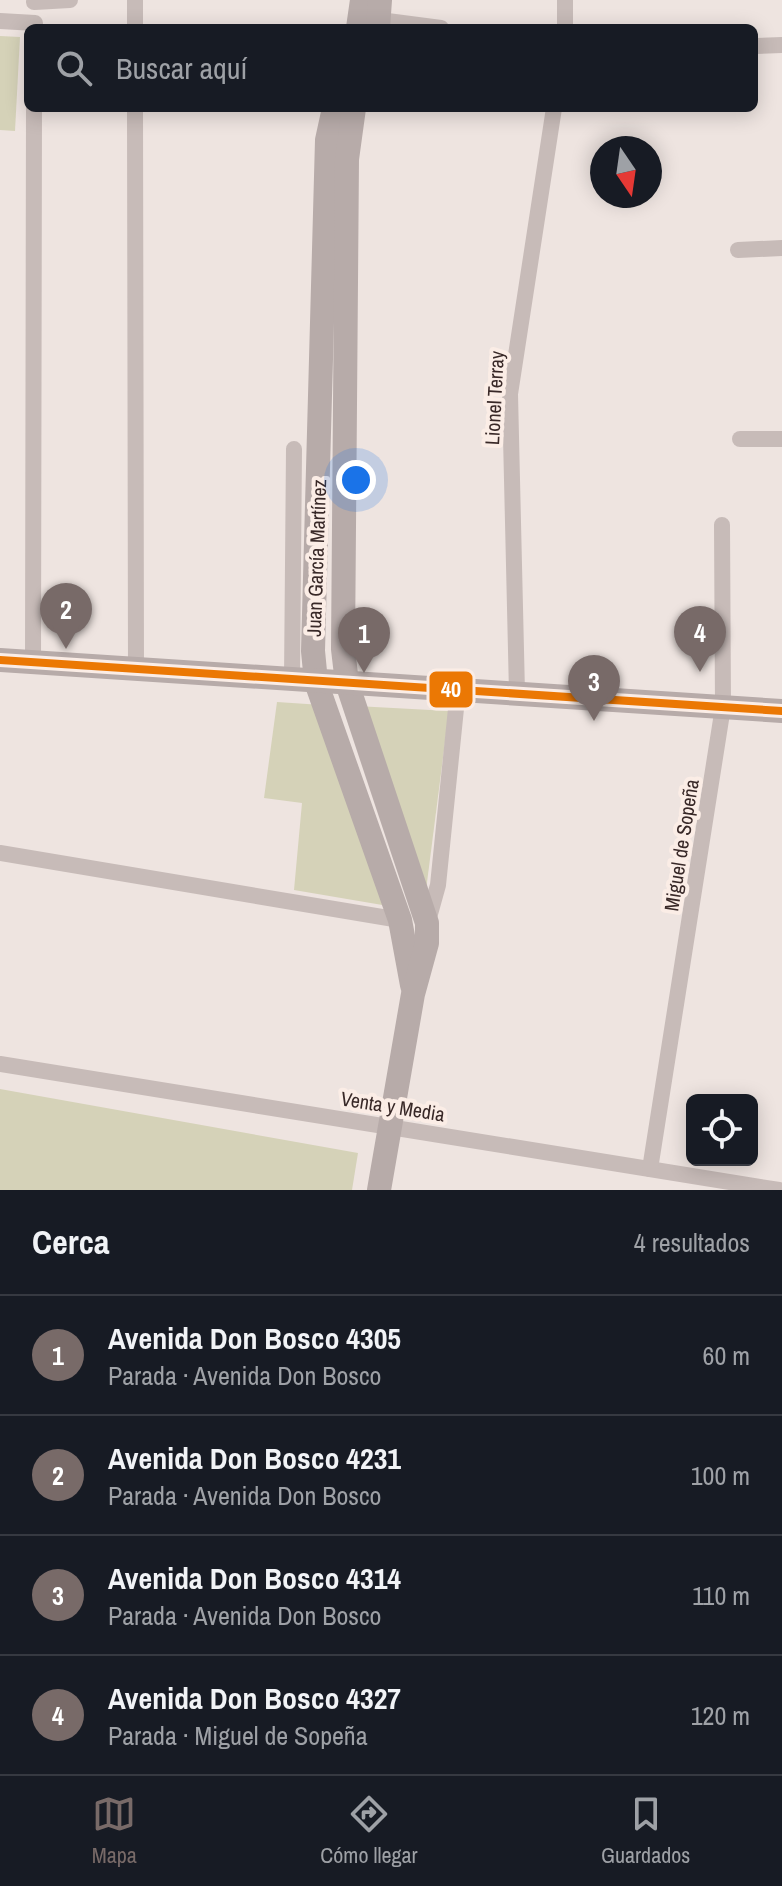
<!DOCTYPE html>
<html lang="es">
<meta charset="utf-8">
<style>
body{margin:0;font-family:"Archivo Narrow",sans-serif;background:#242831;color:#f1f3f6}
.controls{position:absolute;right:24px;bottom:24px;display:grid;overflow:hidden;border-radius:12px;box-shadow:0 4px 20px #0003}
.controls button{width:72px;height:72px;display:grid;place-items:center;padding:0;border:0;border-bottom:2px solid #363941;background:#171b24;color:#f1f3f6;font:40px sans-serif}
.compass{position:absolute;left:590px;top:136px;width:72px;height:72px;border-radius:50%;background:#171b24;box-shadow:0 4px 20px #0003;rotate:167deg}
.you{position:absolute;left:356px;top:480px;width:28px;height:28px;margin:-20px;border:6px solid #fff;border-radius:50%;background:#1a73e8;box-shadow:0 0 0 12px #1a73e833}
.badge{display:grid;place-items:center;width:52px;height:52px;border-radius:50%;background:#786a68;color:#fff;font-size:26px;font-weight:700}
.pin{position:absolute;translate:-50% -66px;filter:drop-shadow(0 2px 4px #0008)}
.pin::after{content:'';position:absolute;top:42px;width:28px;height:24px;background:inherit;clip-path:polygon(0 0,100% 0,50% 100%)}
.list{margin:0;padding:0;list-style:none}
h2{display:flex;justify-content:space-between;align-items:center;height:104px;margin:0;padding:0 32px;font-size:34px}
h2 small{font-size:26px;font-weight:400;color:#9ea1a6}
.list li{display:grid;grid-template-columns:52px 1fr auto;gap:24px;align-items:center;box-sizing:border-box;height:120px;padding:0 32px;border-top:2px solid #363941}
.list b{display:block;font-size:30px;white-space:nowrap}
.list p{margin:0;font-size:26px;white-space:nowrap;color:#9ea1a6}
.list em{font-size:26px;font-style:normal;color:#9ea1a6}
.icon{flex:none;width:44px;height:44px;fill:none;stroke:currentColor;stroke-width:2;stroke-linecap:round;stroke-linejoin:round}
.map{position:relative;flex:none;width:782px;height:1190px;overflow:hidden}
.search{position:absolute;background:#171b24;box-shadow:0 4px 20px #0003;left:24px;right:24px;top:24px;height:88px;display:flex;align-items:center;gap:20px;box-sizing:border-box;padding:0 28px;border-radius:12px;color:#9ea1a6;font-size:30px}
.sheet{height:584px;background:#171b24}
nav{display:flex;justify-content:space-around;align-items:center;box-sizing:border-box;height:112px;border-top:2px solid #363941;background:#171b24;font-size:22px;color:#9ea1a6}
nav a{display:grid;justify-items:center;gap:4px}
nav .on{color:#786a68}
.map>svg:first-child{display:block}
.green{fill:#d5d2b8}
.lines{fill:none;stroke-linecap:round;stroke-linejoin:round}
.street{stroke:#c7bbb8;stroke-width:16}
.secondary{stroke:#b7aba9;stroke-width:24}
.bus-1-casing{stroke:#fbede6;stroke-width:14}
.bus-1{stroke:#eb7804;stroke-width:8}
.labels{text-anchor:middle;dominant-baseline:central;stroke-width:8;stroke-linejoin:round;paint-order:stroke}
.street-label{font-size:20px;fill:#382827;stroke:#fbede6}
.line-badge{stroke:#fbede6;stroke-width:3}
.badge-label{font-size:22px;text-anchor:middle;font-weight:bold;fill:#fff}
</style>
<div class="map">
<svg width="782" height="1190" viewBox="0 0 782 1190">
<rect width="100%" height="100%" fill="#eee4e0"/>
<g class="green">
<polygon points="0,36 20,37 15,131 0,130"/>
<polygon points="277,702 322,705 400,908 294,890 302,803 264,798"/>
<polygon points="356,706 449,711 425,898"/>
<polygon points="0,1089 358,1153 352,1190 0,1190"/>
</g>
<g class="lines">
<g class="street">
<polyline points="135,0 135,28"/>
<polyline points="565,0 565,28"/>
<polyline points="34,2 70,0"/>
<polyline points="372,19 441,28"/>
<polyline points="0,21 35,23"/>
<polyline points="754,46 782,45"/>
<polyline points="135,108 136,669"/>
<polyline points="738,250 782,248"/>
<polyline points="740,439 782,439"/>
<polyline points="33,662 34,108"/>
<polyline points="292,680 294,449"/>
<polyline points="517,693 510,394 554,108"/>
<polyline points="0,853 400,920"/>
<polyline points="428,921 438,885 458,689"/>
<polyline points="0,1064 779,1190"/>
<polyline points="650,1169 723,707 722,525"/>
</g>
<g class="secondary">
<polyline points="358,28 362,0"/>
<polyline points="378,28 380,0"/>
<polyline points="334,108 327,140 313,651 316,682 400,920 412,985"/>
<polyline points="354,108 347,159 343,649 347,683 427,923 427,943 413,994 379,1190"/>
<polyline points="0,660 782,711"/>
</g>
<defs>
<polyline id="bus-1" points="0,660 782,711"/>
</defs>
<use href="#bus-1" class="bus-1-casing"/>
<use href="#bus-1" class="bus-1"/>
</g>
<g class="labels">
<g class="street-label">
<text transform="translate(494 398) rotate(-87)">Lionel Terray</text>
<text transform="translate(316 558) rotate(-88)">Juan García Martínez</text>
<text transform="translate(681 845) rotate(-81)">Miguel de Sopeña</text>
<text transform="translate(393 1106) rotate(9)">Venta y Media</text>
</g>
</g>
<rect class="line-badge" x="428" y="670" width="46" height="39" rx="8" fill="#eb7804"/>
<g class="badge-label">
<text x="451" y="697">40</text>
</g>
</svg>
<div class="controls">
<button><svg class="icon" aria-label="locate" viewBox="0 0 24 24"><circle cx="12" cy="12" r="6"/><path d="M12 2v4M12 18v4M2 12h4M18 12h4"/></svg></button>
</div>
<svg class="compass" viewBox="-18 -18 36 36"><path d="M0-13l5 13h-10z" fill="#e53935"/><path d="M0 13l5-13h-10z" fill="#9ea1a6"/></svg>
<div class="you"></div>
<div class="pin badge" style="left:364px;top:673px">1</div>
<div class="pin badge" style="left:66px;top:649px">2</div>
<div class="pin badge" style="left:594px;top:721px">3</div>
<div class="pin badge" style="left:700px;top:672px">4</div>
<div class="search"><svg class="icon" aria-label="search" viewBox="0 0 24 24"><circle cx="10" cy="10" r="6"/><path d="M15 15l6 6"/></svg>Buscar aquí</div>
</div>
<section class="sheet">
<h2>Cerca<small>4 resultados</small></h2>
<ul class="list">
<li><span class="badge">1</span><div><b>Avenida Don Bosco 4305</b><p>Parada · Avenida Don Bosco</p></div><em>60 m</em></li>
<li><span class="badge">2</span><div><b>Avenida Don Bosco 4231</b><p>Parada · Avenida Don Bosco</p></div><em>100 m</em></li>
<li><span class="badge">3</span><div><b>Avenida Don Bosco 4314</b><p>Parada · Avenida Don Bosco</p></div><em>110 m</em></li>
<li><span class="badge">4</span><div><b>Avenida Don Bosco 4327</b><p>Parada · Miguel de Sopeña</p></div><em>120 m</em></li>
</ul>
</section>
<nav>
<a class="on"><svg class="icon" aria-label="map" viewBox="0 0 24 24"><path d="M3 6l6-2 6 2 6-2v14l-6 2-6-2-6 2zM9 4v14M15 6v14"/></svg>Mapa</a>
<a><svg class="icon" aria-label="directions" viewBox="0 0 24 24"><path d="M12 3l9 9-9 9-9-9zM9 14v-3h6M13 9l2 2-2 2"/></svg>Cómo llegar</a>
<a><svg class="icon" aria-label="saved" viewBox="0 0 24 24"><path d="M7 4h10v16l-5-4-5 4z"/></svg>Guardados</a>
</nav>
